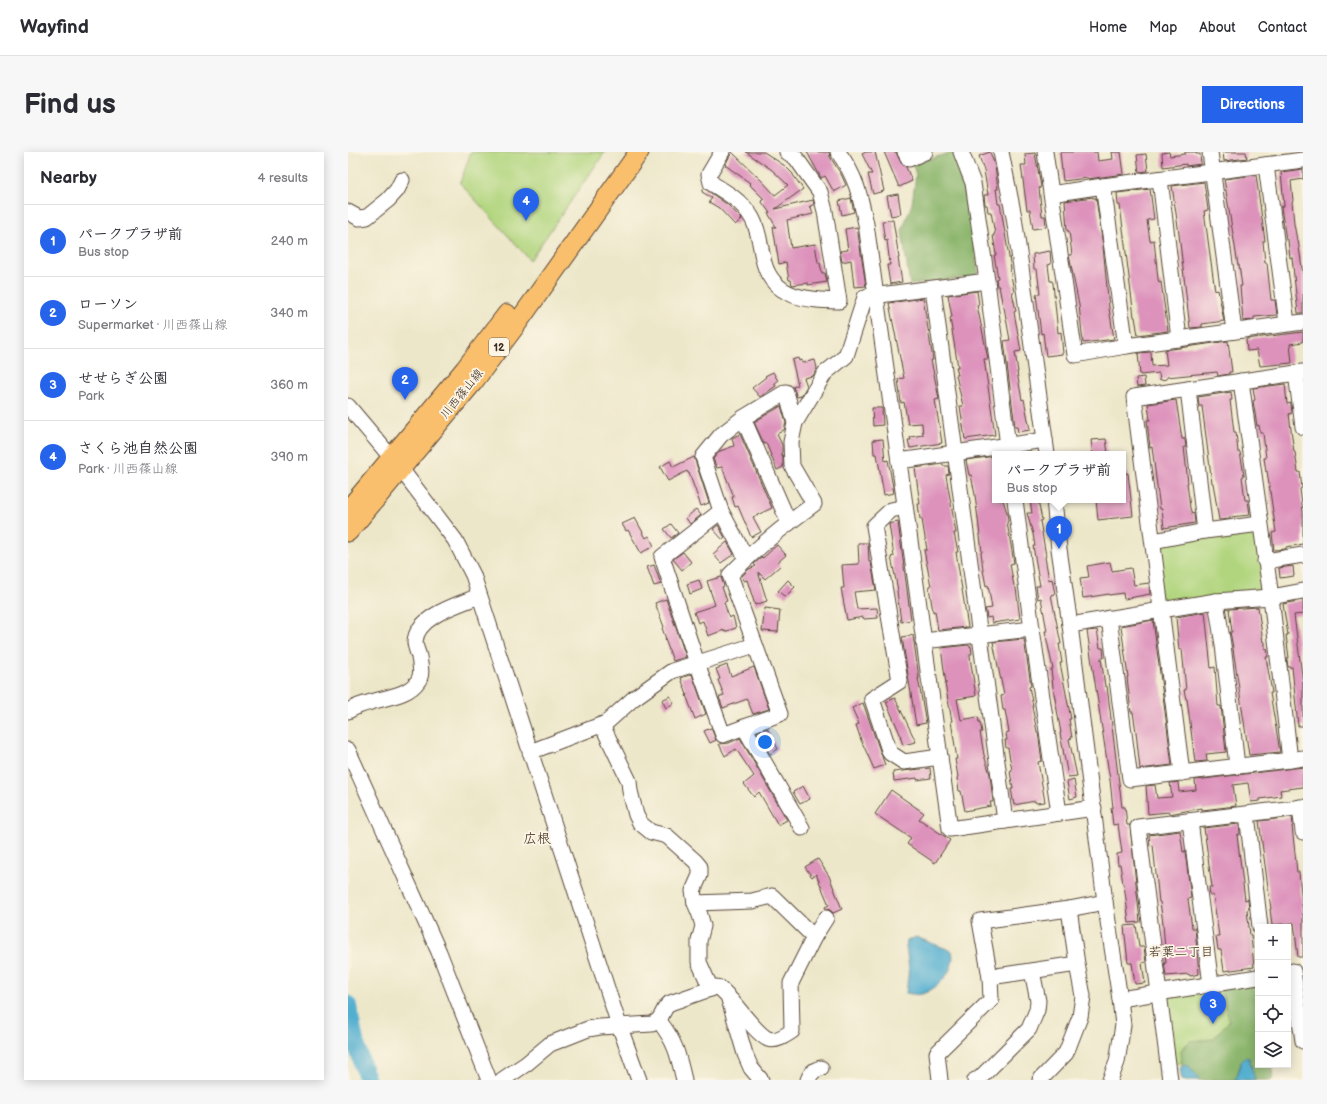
<!DOCTYPE html>
<meta charset="utf-8">
<style>
body{margin:0;font-family:"Balsamiq Sans","Klee One",sans-serif;background:#f7f7f7;color:#2b2b33}
.controls{position:absolute;right:12px;bottom:12px;display:grid;overflow:hidden;border-radius:0px;box-shadow:0 2px 10px #0003}
.controls button{width:36px;height:36px;display:grid;place-items:center;padding:0;border:0;border-bottom:1px solid #e1e1e2;background:#fff;color:#2b2b33;font:20px sans-serif}
.you{position:absolute;left:417px;top:590px;width:14px;height:14px;margin:-10px;border:3px solid #fff;border-radius:50%;background:#1a73e8;box-shadow:0 0 0 6px #1a73e833}
.badge{display:grid;place-items:center;width:26px;height:26px;border-radius:50%;background:#2563eb;color:#fff;font-size:13px;font-weight:700}
.pin{position:absolute;translate:-50% -33px;filter:drop-shadow(0 1px 2px #0008)}
.pin::after{content:'';position:absolute;top:21px;width:14px;height:12px;background:inherit;clip-path:polygon(0 0,100% 0,50% 100%)}
.popup{position:absolute;left:644px;top:299px;width:134px;height:52px;box-sizing:border-box;display:grid;place-content:center;border-radius:0px;background:#fff;filter:drop-shadow(0 1px 3px #0005);font-size:13px;white-space:nowrap;color:#7c7c81}
.popup b{font-size:15px;color:#2b2b33}
.popup::after{content:'';position:absolute;left:50%;top:100%;margin-left:-8px;border:8px solid transparent;border-top-color:#fff}
.list{margin:0;padding:0;list-style:none}
h2{display:flex;justify-content:space-between;align-items:center;height:52px;margin:0;padding:0 16px;font-size:17px}
h2 small{font-size:13px;font-weight:400;color:#7c7c81}
.list li{display:grid;grid-template-columns:26px 1fr auto;gap:12px;align-items:center;box-sizing:border-box;height:72px;padding:0 16px;border-top:1px solid #e1e1e2}
.list b{display:block;font-size:15px;white-space:nowrap}
.list p{margin:0;font-size:13px;white-space:nowrap;color:#7c7c81}
.list em{font-size:13px;font-style:normal;color:#7c7c81}
.icon{flex:none;width:22px;height:22px;fill:none;stroke:currentColor;stroke-width:2;stroke-linecap:round;stroke-linejoin:round}
.map{position:relative;flex:none;width:955px;height:928px;overflow:hidden;border-radius:0px}
header{display:flex;align-items:center;gap:24px;box-sizing:border-box;height:56px;padding:0 20px;background:#fff;border-bottom:1px solid #e1e1e2}
header strong{font-size:19px}
nav{display:flex;gap:22px;margin-inline-start:auto;font-size:14px}
.intro{display:flex;align-items:center;justify-content:space-between;box-sizing:border-box;height:96px;padding:0 24px}
h1{margin:0;font-size:28px}
.button{padding:10px 18px;border-radius:0px;background:#2563eb;color:#fff;font-size:14px;font-weight:700}
main{display:flex;gap:24px;padding:0 24px}
aside{flex:1;background:#fff;border-radius:0px;box-shadow:0 2px 10px #0003}
.map>svg:first-child{display:block}
.green{fill:#b1d57e;stroke:#76804e}
.forest{fill:#8cb66d;stroke:#647046}
.water{fill:#52afd0;stroke:#466c77}
.lines{fill:none;stroke-linecap:round;stroke-linejoin:round}
.river{stroke:#52afd0;stroke-width:17}
.building{fill:#dd92bc}
.minor-casing{stroke:#564638;stroke-width:17}
.major-casing{stroke:#564638;stroke-width:21}
.minor{stroke:#fff;stroke-width:15}
.major{stroke:#f9bf6d;stroke-width:19}
.labels{text-anchor:middle;dominant-baseline:central;stroke-width:3.5;stroke-linejoin:round;paint-order:stroke}
.shield{fill:#fcf5e5;stroke:#75675a;stroke-width:1}
.shield-label{font-size:11px;font-weight:bold;fill:#3b2a1e}
.street-label{font-size:12px;fill:#3b2a1e;stroke:#fcf5e5}
.neighbourhood-label{font-size:13px;fill:#3b2a1e;stroke:#fcf5e5}
.quarter-label{font-size:14px;fill:#3b2a1e;stroke:#fcf5e5}
</style>
<header>
<strong>Wayfind</strong>
<nav><a>Home</a><a>Map</a><a>About</a><a>Contact</a></nav>
</header>
<div class="intro"><h1>Find us</h1><a class="button">Directions</a></div>
<main>
<aside>
<h2>Nearby<small>4 results</small></h2>
<ul class="list">
<li><span class="badge">1</span><div><b>パークプラザ前</b><p>Bus stop</p></div><em>240 m</em></li>
<li><span class="badge">2</span><div><b>ローソン</b><p>Supermarket · 川西篠山線</p></div><em>340 m</em></li>
<li><span class="badge">3</span><div><b>せせらぎ公園</b><p>Park</p></div><em>360 m</em></li>
<li><span class="badge">4</span><div><b>さくら池自然公園</b><p>Park · 川西篠山線</p></div><em>390 m</em></li>
</ul>
</aside>
<div class="map">
<svg width="955" height="928" viewBox="0 0 955 928">
<rect width="100%" height="100%" fill="#fcf5e5"/>
<filter id="ink" filterUnits="userSpaceOnUse"><feTurbulence type="fractalNoise" baseFrequency=".025" numOctaves="2"/><feDisplacementMap in="SourceGraphic" scale="8" xChannelSelector="R" yChannelSelector="G"/><feConvolveMatrix kernelMatrix="1 2 1 2 8 2 1 2 1" color-interpolation-filters="sRGB"/></filter>
<filter id="wash" filterUnits="userSpaceOnUse"><feTurbulence type="fractalNoise" baseFrequency=".012" numOctaves="4" result="noise"/><feDisplacementMap in="SourceGraphic" scale="16" xChannelSelector="R" yChannelSelector="G"/><feGaussianBlur stdDeviation="0.9" result="paint"/><feColorMatrix in="noise" values="0 0 0 0 0 0 0 0 0 0 0 0 0 0 0 0 0 1.4 0 .05"/><feComposite in="paint" operator="in"/></filter>
<g filter="url(#wash)">
<rect width="100%" height="100%" fill="#ede7ca"/>
<g class="green">
<polygon points="123,0 257,0 182,108 112,31"/>
<polygon points="912,372 923,445 813,458 805,389"/>
<polygon points="910,831 910,895 826,912 816,848 822,843"/>
</g>
<g class="forest">
<polygon points="605,0 621,57 630,120 627,124 562,133 554,79 564,52 568,23 565,12"/>
<polygon points="910,831 910,913 925,913 924,928 907,928 901,906 894,908 889,924 886,928 852,928 840,914 834,914 833,898 842,889 865,887 881,869 873,836"/>
</g>
<g class="water">
<path d="M568 785 604 799C609 817 591 836 574 842 569 843 563 842 558 841L561 817 558 795 559 789Z"/>
<polygon points="897,905 901,906 907,928 886,928 889,924 894,908"/>
<polygon points="840,913 852,928 834,928 832,917 834,914"/>
</g>
<g class="lines">
<polyline class="river" points="0,852 7,887 19,928"/>
</g>
<g id="blocks">
<g class="building">
<polygon points="384,0 414,29 427,43 440,33 424,18 398,0 416,0 437,14 445,22 445,23 455,37 427,57 465,48 466,52 461,55 463,55 465,62 439,68 443,96 467,92 470,111 472,111 474,121 477,121 479,130 460,133 460,131 444,133 443,128 441,128 438,110 431,112 425,75 428,75 420,61 422,61 413,49 416,47 401,32 402,31 377,13"/>
<polygon points="459,0 481,0 482,5 493,22 498,33 486,40 477,24 473,26 472,24"/>
<polygon points="518,0 527,0 536,39 525,42 520,22 524,22 514,2"/>
<polygon points="536,0 548,0 553,11 558,15 564,29 551,35"/>
<polygon points="642,0 647,14 650,37 648,37 650,52 652,52 654,63 663,117 662,117 666,140 664,140 668,159 666,160 673,199 667,200 670,220 669,220 674,248 676,247 682,278 670,280 669,275 667,275 656,189 662,188 656,155 655,155 651,134 649,134 648,127 650,126 646,103 648,103 645,83 647,82 643,60 640,60 639,53 637,53 636,43 640,43 636,18 631,4"/>
<polygon points="712,0 749,0 750,9 765,7 764,0 773,0 776,22 740,27 740,26 715,29"/>
<polygon points="821,0 822,4 837,2 837,0 848,0 848,2 852,2 853,12 838,14 838,12 815,15 814,1"/>
<polygon points="875,0 898,0 899,6 876,9"/>
<polygon points="687,1 693,35 691,36 694,64 697,64 698,75 685,77 682,58 679,58 673,13 678,13 677,2"/>
<polygon points="798,2 800,19 791,20 789,3"/>
<polygon points="955,17 955,27 943,29 945,49 944,50 946,72 949,88 950,88 955,123 955,161 950,161 944,105 942,106 940,88 938,88 933,55 936,54 933,20"/>
<polygon points="908,23 917,89 915,89 917,111 919,111 923,148 927,148 929,163 906,165 906,168 895,169 892,134 894,134 891,113 890,113 876,27"/>
<polygon points="856,30 860,58 856,59 867,139 870,138 876,169 854,172 854,175 842,176 831,82 824,34"/>
<polygon points="356,36 380,53 394,67 387,73 371,56 361,50 364,46 354,40"/>
<polygon points="802,37 806,67 799,68 802,89 806,88 810,127 811,131 813,130 820,179 790,183 787,165 786,165 772,53 770,53 769,41"/>
<polygon points="550,42 553,62 543,64 539,44"/>
<polygon points="745,45 745,46 748,46 755,94 761,156 766,187 735,191 731,153 721,103 724,103 721,79 719,79 717,49"/>
<polygon points="503,46 506,60 494,63 491,49"/>
<polygon points="545,68 551,106 550,106 554,130 542,132 539,113 542,113 539,88 537,89 534,69"/>
<polygon points="509,75 518,134 506,135 503,108 494,110 492,99 500,98 497,77"/>
<polygon points="702,99 703,112 700,113 702,129 704,129 705,131 710,181 713,180 715,202 698,204 695,181 693,182 688,142 692,142 689,117 686,117 685,102"/>
<polygon points="629,139 631,153 629,153 640,207 636,207 647,283 617,287 612,254 615,254 608,223 610,223 608,215 610,215 602,166 604,165 600,143"/>
<polygon points="575,146 585,208 583,208 591,247 587,248 594,291 562,296 560,288 563,288 562,285 575,283 574,271 560,272 556,250 553,251 550,227 556,226 541,151"/>
<polygon points="955,180 955,190 942,192 944,211 912,214 909,198 899,199 898,187"/>
<polygon points="880,189 884,220 881,220 881,222 870,224 869,220 819,225 819,227 812,228 811,221 792,223 790,201 803,200 804,214 819,213 817,198"/>
<polygon points="450,206 451,209 454,208 454,211 467,208 469,216 465,224 456,226 459,234 453,244 449,245 445,235 450,233 444,208"/>
<polygon points="425,220 430,229 426,231 428,234 412,245 404,236 418,225 417,224"/>
<polygon points="796,225 797,234 789,235 788,226"/>
<polygon points="937,232 939,252 943,251 944,261 941,262 946,300 947,300 950,320 952,320 954,336 952,337 955,360 955,392 938,395 938,397 926,398 924,381 928,380 919,319 918,320 916,306 918,306 915,281 912,281 911,273 909,274 905,249 907,248 905,236"/>
<polygon points="883,240 884,248 882,248 886,280 888,280 890,300 892,300 894,311 896,324 894,325 897,348 900,348 902,363 882,365 882,367 871,368 865,331 864,331 854,254 851,254 850,245"/>
<polygon points="828,248 834,287 837,287 838,295 836,295 840,331 839,331 842,356 844,362 846,361 847,371 816,376 814,357 812,357 804,295 802,296 799,268 802,268 800,252"/>
<polygon points="433,254 438,271 436,278 429,282 434,293 434,300 433,301 435,305 435,315 429,318 418,291 416,292 406,270"/>
<polygon points="524,256 534,256 535,273 525,274"/>
<polygon points="392,282 424,356 405,365 413,380 403,385 390,354 387,355 384,345 386,345 374,315 369,316 365,307 372,299 386,294 384,286"/>
<polygon points="535,287 537,309 540,308 546,341 536,343 529,302 526,302 525,288"/>
<polygon points="758,287 760,302 745,302 743,288"/>
<polygon points="647,304 647,348 655,348 659,361 660,369 659,370 666,411 662,412 666,434 668,436 672,467 644,471 643,465 639,466 638,460 637,457 644,456 640,433 638,434 635,418 633,400 634,400 627,343 623,323 621,323 618,308"/>
<polygon points="346,305 361,351 353,354 341,321 340,321 339,319 320,329 312,315 322,309 325,315"/>
<polygon points="595,312 595,314 600,314 601,322 598,323 608,381 606,381 610,400 608,400 620,475 590,478 587,459 585,460 581,435 583,434 576,398 579,398 574,367 572,367 570,352 572,352 567,316"/>
<polygon points="780,321 785,364 750,368 748,348 775,348 775,322"/>
<polygon points="682,348 690,348 694,368 692,369 698,404 697,405 701,428 704,427 707,442 703,443 713,492 711,492 714,511 712,511 723,567 721,567 724,586 721,587 729,624 720,625 712,581 713,581 705,535 703,517 705,517 697,479 699,479 693,446 690,447 688,434 692,434 685,394 687,394 685,382 679,361 684,361"/>
<polygon points="348,357 353,363 342,372 338,366"/>
<polygon points="287,366 298,386 301,384 306,394 293,401 280,378 278,379 274,372"/>
<polygon points="550,370 563,468 553,470 549,439 550,438 543,405 546,404 541,372"/>
<polygon points="323,372 330,381 323,386 316,377"/>
<polygon points="370,373 377,386 375,388 365,377"/>
<polygon points="379,390 386,402 373,411 365,402"/>
<polygon points="510,391 520,391 521,410 523,410 528,438 506,440 509,457 529,456 530,466 516,467 515,465 499,468 493,436 496,436 494,413 511,412"/>
<polygon points="429,393 438,403 429,411 432,414 417,427 410,420 419,449 407,453 399,428 396,429 394,424 401,417 408,414 406,412 414,405 415,406"/>
<polygon points="335,400 343,410 334,418 325,407"/>
<polygon points="762,410 764,419 783,416 786,433 801,431 802,442 776,447 775,441 761,443 761,442 735,446 732,426 741,425 739,414"/>
<polygon points="306,413 313,432 306,434 299,415"/>
<polygon points="945,414 946,424 932,426 931,416"/>
<polygon points="373,425 376,434 374,435 379,449 376,450 381,466 385,464 388,476 376,480 376,478 360,484 355,469 350,471 346,460 367,453 359,429"/>
<polygon points="351,428 354,437 342,442 339,432"/>
<polygon points="440,428 447,435 437,445 430,439"/>
<polygon points="318,447 338,505 325,509 317,487 318,487 314,476 316,475 307,451"/>
<polygon points="955,448 955,462 946,463 955,531 955,574 950,574 944,515 940,515 939,508 939,506 941,506 938,483 940,483 935,452"/>
<polygon points="910,455 915,490 917,490 917,497 919,497 920,505 918,505 924,541 922,541 932,600 901,603 884,490 882,480 884,480 881,457"/>
<polygon points="417,456 432,458 430,480 414,479"/>
<polygon points="857,460 863,516 867,515 870,554 873,554 878,600 858,602 859,609 847,610 839,547 838,547 836,538 838,538 834,497 831,498 828,465"/>
<polygon points="805,468 824,613 792,617 788,580 785,560 783,560 779,525 780,525 773,474"/>
<polygon points="749,478 752,496 755,496 756,506 753,506 757,534 759,534 774,655 777,655 779,673 782,673 792,770 781,771 776,732 775,732 772,712 770,713 769,702 774,701 770,672 765,673 763,656 765,656 762,628 739,479"/>
<polygon points="565,483 571,526 570,526 578,571 568,573 554,485"/>
<polygon points="676,487 683,534 681,535 685,554 684,554 689,580 690,580 694,609 690,610 697,650 688,651 687,649 666,653 663,637 665,637 662,619 664,618 660,596 658,596 657,588 659,588 658,581 661,580 657,558 655,558 653,544 656,543 645,490"/>
<polygon points="620,493 621,494 623,494 624,502 622,502 622,505 628,544 609,547 613,568 630,565 631,570 632,570 634,580 632,580 636,603 642,622 645,650 642,650 643,654 617,659 613,639 611,639 609,626 610,625 607,607 609,607 603,569 604,569 597,532 598,532 593,496"/>
<polygon points="379,513 383,524 406,515 421,557 405,562 399,547 375,556 371,545 376,543 370,528 372,527 368,517"/>
<polygon points="344,522 358,562 347,567 338,543 339,543 333,526"/>
<polygon points="322,544 326,551 318,556 314,548"/>
<polygon points="547,546 568,590 555,593 552,584 553,584 538,550"/>
<polygon points="515,551 537,613 526,617 513,588 508,573 511,572 504,556"/>
<polygon points="363,576 368,588 362,591 356,579"/>
<polygon points="419,576 430,597 422,602 409,580"/>
<polygon points="392,586 439,668 430,673 411,640 406,645 396,632 406,624 388,597 377,604 371,592 381,591"/>
<polygon points="955,615 955,635 932,638 933,644 912,647 912,649 903,650 900,631 885,633 888,654 854,658 854,656 821,662 821,660 800,662 798,634 807,633 809,646 824,645 822,631 830,630 831,640 848,638 847,628"/>
<polygon points="582,616 583,626 569,628 569,626 546,629 545,620"/>
<polygon points="726,628 729,645 722,647 719,630"/>
<polygon points="455,634 462,647 452,652 445,640"/>
<polygon points="543,638 576,661 571,667 602,688 587,711 559,692 563,686 527,662"/>
<polygon points="944,665 945,674 944,674 949,720 951,720 955,763 955,805 950,805 946,771 924,773 922,757 923,757 911,669"/>
<polygon points="891,672 892,682 889,683 897,748 900,747 901,757 899,758 902,783 903,783 906,815 876,819 873,798 870,798 868,784 871,784 865,743 862,743 861,735 864,735 856,676"/>
<polygon points="832,679 835,700 837,699 843,746 840,747 844,776 847,776 851,822 842,824 841,822 818,824 816,811 818,811 815,771 812,750 811,750 805,693 802,694 801,683"/>
<polygon points="470,707 481,724 494,757 485,761 482,758 478,757 477,755 481,753 468,722 464,725 457,715"/>
<polygon points="788,773 791,795 796,795 798,810 794,811 797,831 787,832 784,811 780,811 776,774"/>
</g>
</g>
</g>
<g filter="url(#ink)">
<use href="#blocks" fill-opacity="0" stroke="#564638" stroke-width="1"/>
<g class="lines">
<defs>
<g id="minor">
<path d="M374 0 361 22 363 31C378 40 395 50 404 66 412 80 412 96 416 111 426 147 460 148 491 149L477 59 472 40 448 6 439 0"/>
<path d="M490 0C508 24 512 43 518 72L602 677 746 656"/>
<polyline points="557,0 561,7 577,0"/>
<polyline points="653,0 666,65 699,302"/>
<polyline points="697,0 727,203 778,194 755,34 703,42"/>
<polyline points="862,0 886,179"/>
<polyline points="918,13 939,171"/>
<polyline points="812,27 831,187"/>
<polyline points="755,34 955,8"/>
<polyline points="0,60 11,66 19,65 40,48 49,38 54,28"/>
<polyline points="639,129 661,302"/>
<polyline points="585,137 657,669"/>
<polyline points="778,194 955,170"/>
<polyline points="948,221 955,275"/>
<polyline points="893,229 923,445 942,608 955,606"/>
<polyline points="840,237 857,379"/>
<polyline points="0,254 53,317 107,388 125,423 271,873 291,928"/>
<polyline points="395,266 441,371"/>
<path d="M447 271 438 240 395 266 373 283 355 305 373 359 314 405 349 511 375 583 432 562 382 423C407 397 436 374 466 352L444 314 443 290 447 271 477 221 498 204 517 145 639 129 625 31 613 0"/>
<polyline points="551,309 697,288"/>
<polyline points="667,348 684,477 711,661"/>
<polyline points="706,348 711,397 722,473 757,750 772,847 775,873 769,910 762,928"/>
<polyline points="557,355 543,358 526,374 552,529 524,547 542,601 556,610 592,605"/>
<polyline points="373,359 398,406"/>
<polyline points="805,389 857,379 912,372"/>
<polyline points="917,409 955,403"/>
<polyline points="868,449 875,493 889,614"/>
<polyline points="761,466 782,627 942,608"/>
<polyline points="722,473 868,449 923,445 955,439"/>
<polyline points="575,489 684,477"/>
<path d="M0 559C7 555 15 552 23 550 38 545 60 544 70 529 75 522 72 513 71 505 70 500 67 495 67 490 68 464 112 452 131 444"/>
<polyline points="254,573 281,629 282,639 288,663 292,671 303,680 319,684 347,709 352,715 352,723 345,739 347,751 352,763 355,774 351,789 351,810 363,837"/>
<polyline points="396,575 454,676"/>
<polyline points="0,598 91,800 141,928"/>
<polyline points="182,600 258,571 286,546 324,519 407,493"/>
<polyline points="834,621 786,245 955,220"/>
<polyline points="952,655 955,680"/>
<polyline points="899,662 912,775"/>
<polyline points="842,669 863,833"/>
<polyline points="347,751 404,749 424,744 466,785"/>
<polyline points="945,819 955,889"/>
<polyline points="642,825 729,812"/>
<polyline points="772,847 910,825"/>
<path d="M383 848C391 857 410 883 420 887 428 890 438 883 444 879L443 831 466 785 478 766"/>
<path d="M311 869C327 889 330 902 336 928"/>
<path d="M154 928 178 912 202 892 240 877 252 875 304 872C317 866 312 859 322 851L368 835 372 836 380 844 397 902 403 916 413 928"/>
<path d="M460 928C463 921 465 918 473 916"/>
<polyline points="592,928 589,901 643,848 642,825 632,769 721,757 757,750"/>
<polyline points="627,928 631,927 681,877 689,858 690,849 684,819"/>
<polyline points="692,928 718,901 732,865 735,844 729,812 721,757"/>
<polyline points="822,928 790,675 955,655"/>
</g>
<g id="major">
<polyline points="0,358 117,217 159,162"/>
<polyline points="0,380 126,229 168,173 291,0"/>
</g>
</defs>
<use href="#minor" class="minor-casing"/>
<use href="#major" class="major-casing"/>
<use href="#minor" class="minor"/>
<use href="#major" class="major"/>
</g>
</g>
<g class="labels">
<rect class="shield" x="141" y="186" width="20" height="18" rx="3"/>
<g class="shield-label">
<text x="151" y="195">12</text>
</g>
<g class="street-label">
<text transform="translate(114 242) rotate(-51)">川西篠山線</text>
</g>
<g class="neighbourhood-label">
<text x="833" y="800">若葉二丁目</text>
</g>
<g class="quarter-label">
<text x="189" y="686">広根</text>
</g>
</g>
</svg>
<div class="controls">
<button>+</button>
<button>−</button>
<button><svg class="icon" aria-label="locate" viewBox="0 0 24 24"><circle cx="12" cy="12" r="6"/><path d="M12 2v4M12 18v4M2 12h4M18 12h4"/></svg></button>
<button><svg class="icon" aria-label="layers" viewBox="0 0 24 24"><path d="M12 4l9 5-9 5-9-5zM3 14l9 5 9-5"/></svg></button>
</div>
<div class="you"></div>
<div class="pin badge" style="left:711px;top:397px">1</div>
<div class="popup"><b>パークプラザ前</b>Bus stop</div>
<div class="pin badge" style="left:57px;top:248px">2</div>
<div class="pin badge" style="left:865px;top:872px">3</div>
<div class="pin badge" style="left:178px;top:69px">4</div>
</div>
</main>
